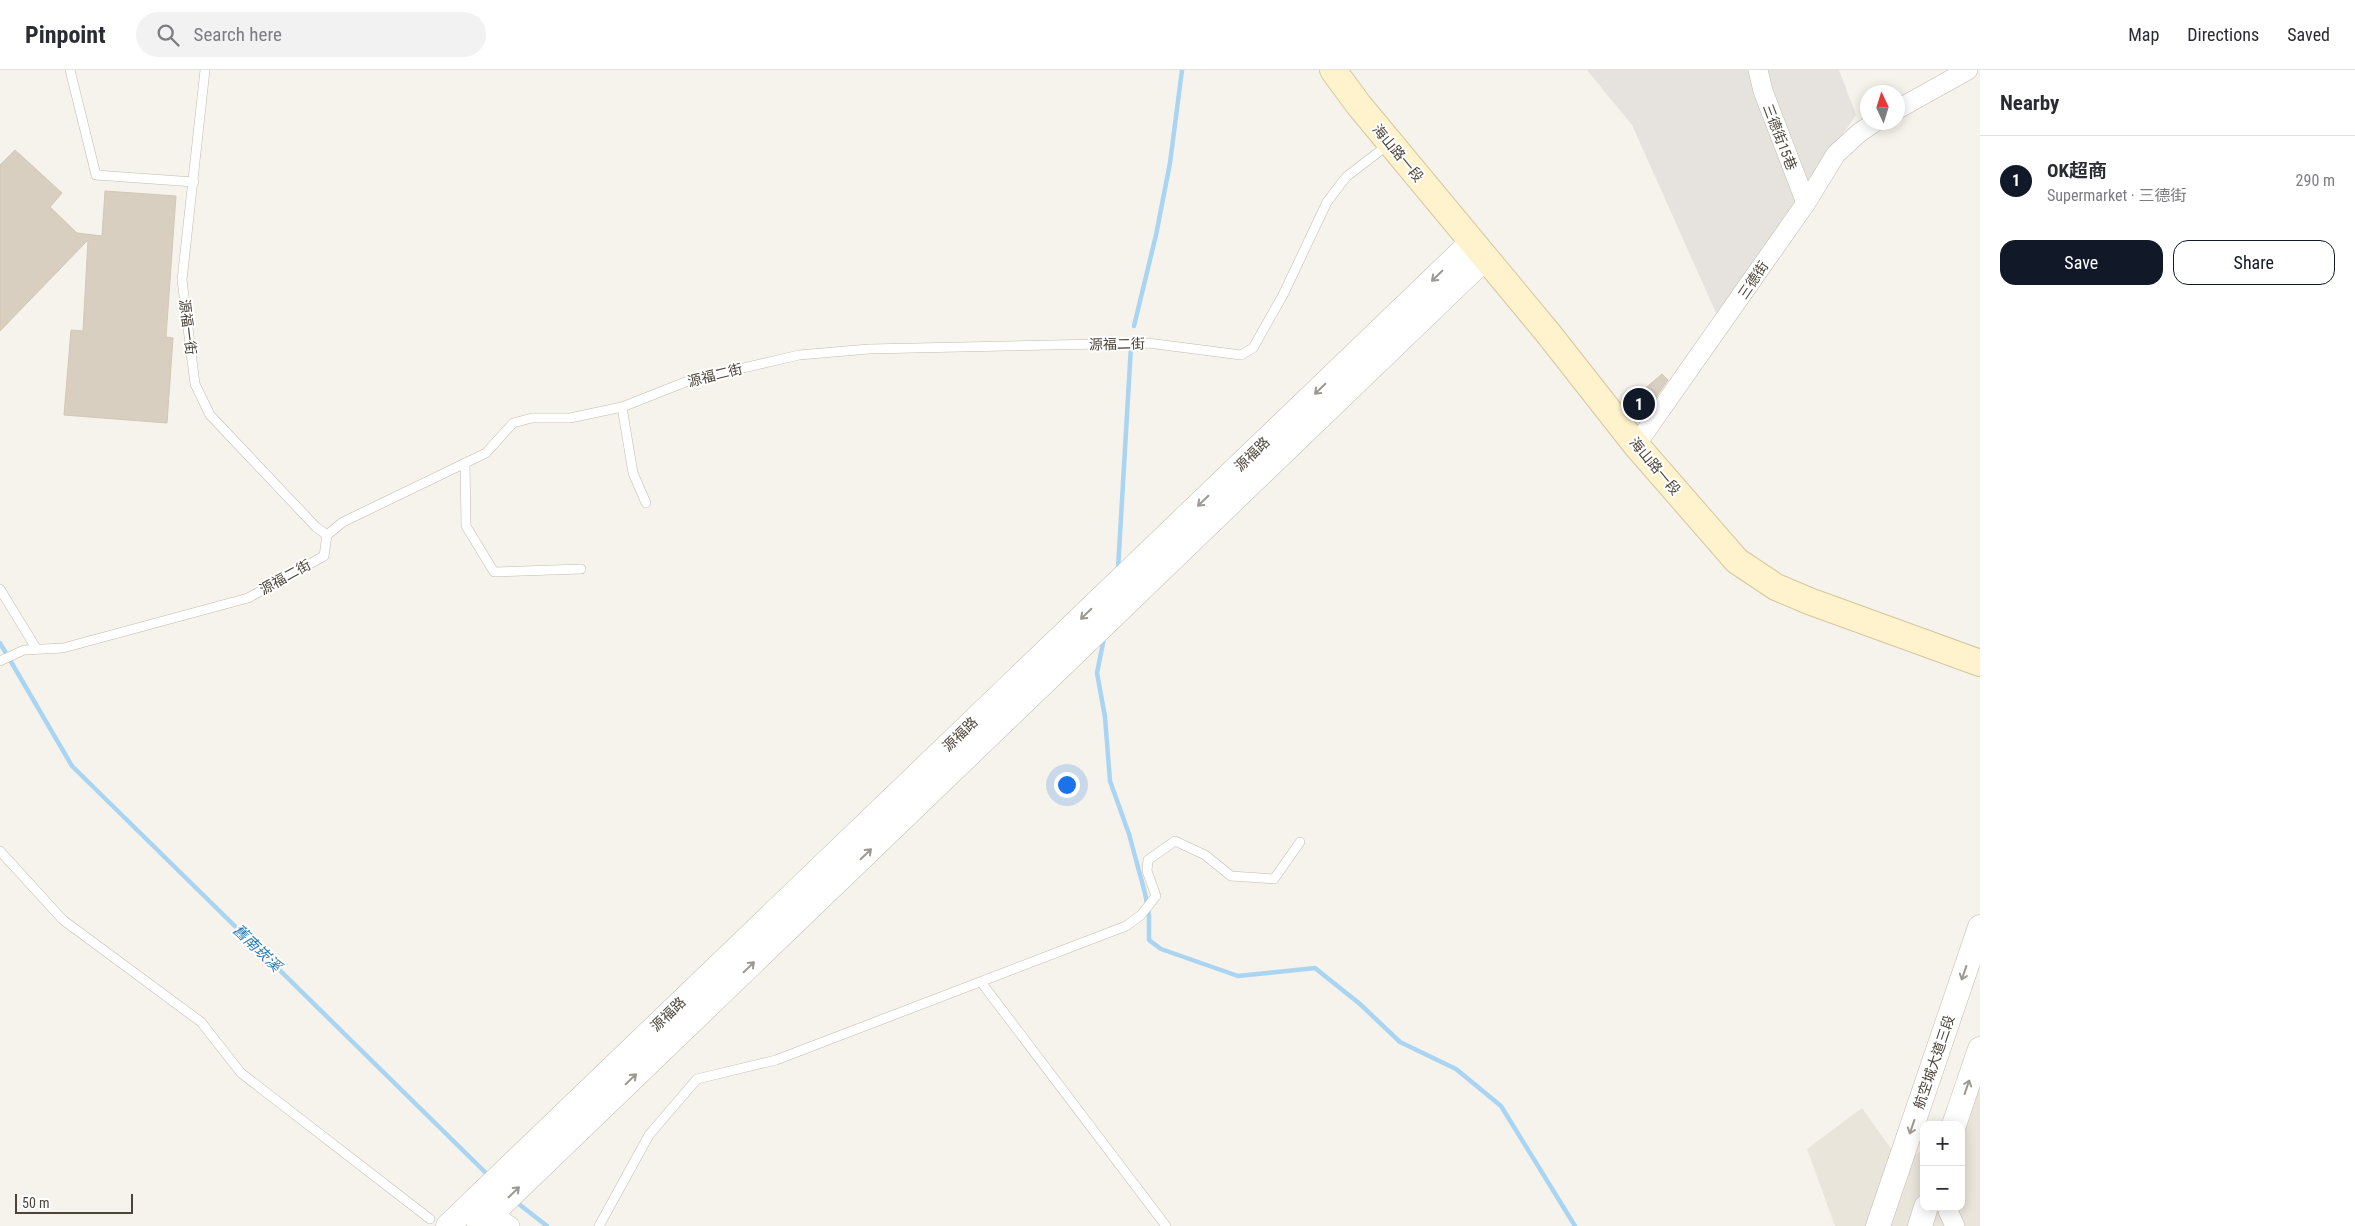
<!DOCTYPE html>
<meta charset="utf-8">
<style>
body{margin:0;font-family:"Roboto Condensed","Noto Sans TC",sans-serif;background:#f2f2f3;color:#2b2b33}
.controls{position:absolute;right:15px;bottom:15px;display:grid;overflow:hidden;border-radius:10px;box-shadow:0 2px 12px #0003}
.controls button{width:45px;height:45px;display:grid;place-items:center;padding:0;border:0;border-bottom:1px solid #e1e1e2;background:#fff;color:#2b2b33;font:25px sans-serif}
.compass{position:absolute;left:1860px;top:15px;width:45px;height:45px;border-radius:50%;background:#fff;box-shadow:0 2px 12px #0003;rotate:356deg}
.scale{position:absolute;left:15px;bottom:12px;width:118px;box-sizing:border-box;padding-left:5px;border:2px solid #4b4439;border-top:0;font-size:14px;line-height:18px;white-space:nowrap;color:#4b4439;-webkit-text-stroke:4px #fff;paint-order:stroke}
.you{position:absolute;left:1066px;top:714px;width:18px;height:18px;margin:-12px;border:4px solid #fff;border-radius:50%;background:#1a73e8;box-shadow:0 0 0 8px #1a73e833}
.badge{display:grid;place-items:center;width:32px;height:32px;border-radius:50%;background:#111827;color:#fff;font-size:16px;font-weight:700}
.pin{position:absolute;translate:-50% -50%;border:2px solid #fff;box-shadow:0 1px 5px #0006}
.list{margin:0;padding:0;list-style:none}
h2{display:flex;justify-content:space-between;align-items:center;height:65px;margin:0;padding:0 20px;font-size:21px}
h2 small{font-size:16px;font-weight:400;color:#7c7c81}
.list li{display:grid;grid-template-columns:32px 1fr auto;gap:15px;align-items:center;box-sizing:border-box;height:90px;padding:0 20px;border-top:1px solid #e1e1e2}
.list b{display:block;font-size:19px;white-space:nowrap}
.list p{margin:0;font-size:16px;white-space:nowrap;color:#7c7c81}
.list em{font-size:16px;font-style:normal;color:#7c7c81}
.actions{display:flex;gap:10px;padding:15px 20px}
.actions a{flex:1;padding:11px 0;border:1px solid #111827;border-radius:15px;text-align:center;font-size:18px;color:#111827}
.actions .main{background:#111827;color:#fff}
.icon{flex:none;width:28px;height:28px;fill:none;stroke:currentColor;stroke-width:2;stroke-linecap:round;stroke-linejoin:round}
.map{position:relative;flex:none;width:1980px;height:1156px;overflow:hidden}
header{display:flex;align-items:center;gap:30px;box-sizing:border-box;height:70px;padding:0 25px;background:#fff;border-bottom:1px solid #e1e1e2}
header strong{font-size:24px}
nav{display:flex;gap:28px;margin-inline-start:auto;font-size:18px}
.search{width:350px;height:45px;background:#f2f2f3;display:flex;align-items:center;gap:12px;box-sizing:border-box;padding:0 18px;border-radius:28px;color:#7c7c81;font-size:19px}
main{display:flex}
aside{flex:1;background:#fff}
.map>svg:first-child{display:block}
.residential{fill:#eae5da}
.industrial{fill:#e6e2dd}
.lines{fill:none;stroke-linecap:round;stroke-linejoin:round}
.stream{stroke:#a9d4f2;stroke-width:4.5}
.building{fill:#d8cfc1;stroke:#d3c7b4}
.service-casing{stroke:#c2bbae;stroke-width:10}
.minor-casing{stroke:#c2bbae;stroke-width:20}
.tertiary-casing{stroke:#c2bbae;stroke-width:25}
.secondary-casing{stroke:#d6c79b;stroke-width:28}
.service{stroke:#fff;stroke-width:9}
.minor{stroke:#fff;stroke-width:19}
.tertiary{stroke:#fff;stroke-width:24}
.secondary{stroke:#fff3cd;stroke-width:26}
.oneway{stroke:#9c9892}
.labels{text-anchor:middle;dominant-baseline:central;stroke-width:4;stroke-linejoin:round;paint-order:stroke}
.street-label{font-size:14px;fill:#4b4439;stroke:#fff}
.water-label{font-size:15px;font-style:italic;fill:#2e7ab2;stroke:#fff}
</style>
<header>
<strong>Pinpoint</strong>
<div class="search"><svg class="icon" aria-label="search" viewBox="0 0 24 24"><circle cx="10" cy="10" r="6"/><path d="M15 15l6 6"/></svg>Search here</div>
<nav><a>Map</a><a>Directions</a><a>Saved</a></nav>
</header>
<main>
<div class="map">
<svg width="1980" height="1156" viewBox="0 0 1980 1156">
<rect width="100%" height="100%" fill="#f6f3ec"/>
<polygon class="residential" points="1980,1005 1980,1156 1835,1156 1807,1079 1862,1038 1902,1094 1924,1079 1924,1137 1961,1137 1961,1055"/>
<polygon class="industrial" points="1587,0 1839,0 1856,45 1717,245 1632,55"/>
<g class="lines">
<g class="stream">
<polyline points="1134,256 1156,165 1170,93 1182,0"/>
<polyline points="1118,499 1131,276"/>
<polyline points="1104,568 1097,603 1105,647 1110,711 1129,764 1145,823 1149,845 1149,870 1161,879 1238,906 1315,898 1360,934 1400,972 1456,999 1501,1036 1575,1156"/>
<polyline points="0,573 72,696 489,1106"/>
<polyline points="515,1131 547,1156"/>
</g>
</g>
<g class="building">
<polygon points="15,80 62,123 50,137 77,163 102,166 105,121 176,126 166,267 173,268 167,353 64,345 71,260 83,261 88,170 0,261 0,95"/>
<polygon points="1662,304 1668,310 1651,334 1639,344 1629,332"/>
</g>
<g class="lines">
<defs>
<g id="service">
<polyline points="70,0 96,105 194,112"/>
<polyline points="205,0 182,210 195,314 210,345 316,457 327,465"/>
<polyline points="622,337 633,403 646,433"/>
<polyline points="465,393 466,456 494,502 581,499"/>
<polyline points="0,519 36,578"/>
<polyline points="0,591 24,580 63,578 248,528 324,486 327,465 343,452 486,383 513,353 532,348 570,348 622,337 688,311 799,285 869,279 1148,273 1241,285 1253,278 1283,225 1327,132 1346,107 1389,74"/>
<polyline points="0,781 63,850 201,952 241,1003 430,1149"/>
<polyline points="981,912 1166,1156"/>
<polyline points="599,1156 649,1065 697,1009 776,990 1126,856 1141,845 1156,826 1147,801 1148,790 1175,771 1205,785 1231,806 1274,809 1300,772"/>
</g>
<g id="minor">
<polyline points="1758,0 1763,21 1806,133"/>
<polyline points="1898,39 1968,0"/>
<polyline points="1636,375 1806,133 1836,84 1859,63 1875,52"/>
<polyline points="480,1137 510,1156"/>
<polyline points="1948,1141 1955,1156"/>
</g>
<g id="tertiary">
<polyline points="1954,1055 1980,979"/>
<polyline points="448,1156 1472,172"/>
<polyline points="479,1156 1485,188"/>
<polyline points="1878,1156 1980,857"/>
<polyline points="1920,1156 1926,1137"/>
</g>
<polyline id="secondary" points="1333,0 1358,34 1548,263 1636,375 1737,491 1776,517 1809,531 1980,593"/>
</defs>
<use href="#service" class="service-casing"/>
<use href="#minor" class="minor-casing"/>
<use href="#tertiary" class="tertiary-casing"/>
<use href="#secondary" class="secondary-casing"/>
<use href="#service" class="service"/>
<use href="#minor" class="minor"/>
<use href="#tertiary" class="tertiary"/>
<use href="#secondary" class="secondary"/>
</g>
<defs><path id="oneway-shaft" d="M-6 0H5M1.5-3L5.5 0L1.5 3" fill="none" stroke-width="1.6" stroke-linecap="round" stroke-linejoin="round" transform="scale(1.25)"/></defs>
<g class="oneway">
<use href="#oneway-shaft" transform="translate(1437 206) rotate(136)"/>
<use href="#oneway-shaft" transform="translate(1320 319) rotate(136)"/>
<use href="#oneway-shaft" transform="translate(1203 431) rotate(136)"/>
<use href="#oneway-shaft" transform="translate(1086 544) rotate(136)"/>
<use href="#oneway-shaft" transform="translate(866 784) rotate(-44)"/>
<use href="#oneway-shaft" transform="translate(749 897) rotate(-44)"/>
<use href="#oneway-shaft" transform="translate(1964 903) rotate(109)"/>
<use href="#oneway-shaft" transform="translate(631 1009) rotate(-44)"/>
<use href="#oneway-shaft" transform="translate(1967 1017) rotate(-71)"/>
<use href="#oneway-shaft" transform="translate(1912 1057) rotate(109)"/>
<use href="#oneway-shaft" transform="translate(514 1122) rotate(-44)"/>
</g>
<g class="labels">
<g class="street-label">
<text transform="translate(1780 67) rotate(69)">三德街15巷</text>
<text transform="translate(1398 83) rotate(50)">海山路一段</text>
<text transform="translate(1753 210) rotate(-56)">三德街</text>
<text transform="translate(188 257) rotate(83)">源福一街</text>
<text transform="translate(1117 274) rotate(-1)">源福二街</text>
<text transform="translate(715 305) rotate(-14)">源福二街</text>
<text transform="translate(1252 384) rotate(-44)">源福路</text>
<text transform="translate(1655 396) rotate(50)">海山路一段</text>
<text transform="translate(285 507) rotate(-29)">源福二街</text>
<text transform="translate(960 664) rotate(-44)">源福路</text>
<text transform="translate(668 944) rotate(-44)">源福路</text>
<text transform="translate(1934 992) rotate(-71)">航空城大道三段</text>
</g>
<g class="water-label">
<text transform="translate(257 878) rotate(44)">舊南崁溪</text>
</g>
</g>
</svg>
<div class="controls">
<button>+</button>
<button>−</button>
</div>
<svg class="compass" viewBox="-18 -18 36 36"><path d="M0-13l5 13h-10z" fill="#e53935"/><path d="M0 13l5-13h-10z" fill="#7c7c81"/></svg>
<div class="scale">50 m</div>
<div class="you"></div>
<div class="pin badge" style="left:1639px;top:334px">1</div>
</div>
<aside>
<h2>Nearby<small></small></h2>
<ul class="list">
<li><span class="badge">1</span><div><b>OK超商</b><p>Supermarket · 三德街</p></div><em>290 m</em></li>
</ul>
<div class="actions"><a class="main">Save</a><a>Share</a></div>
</aside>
</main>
